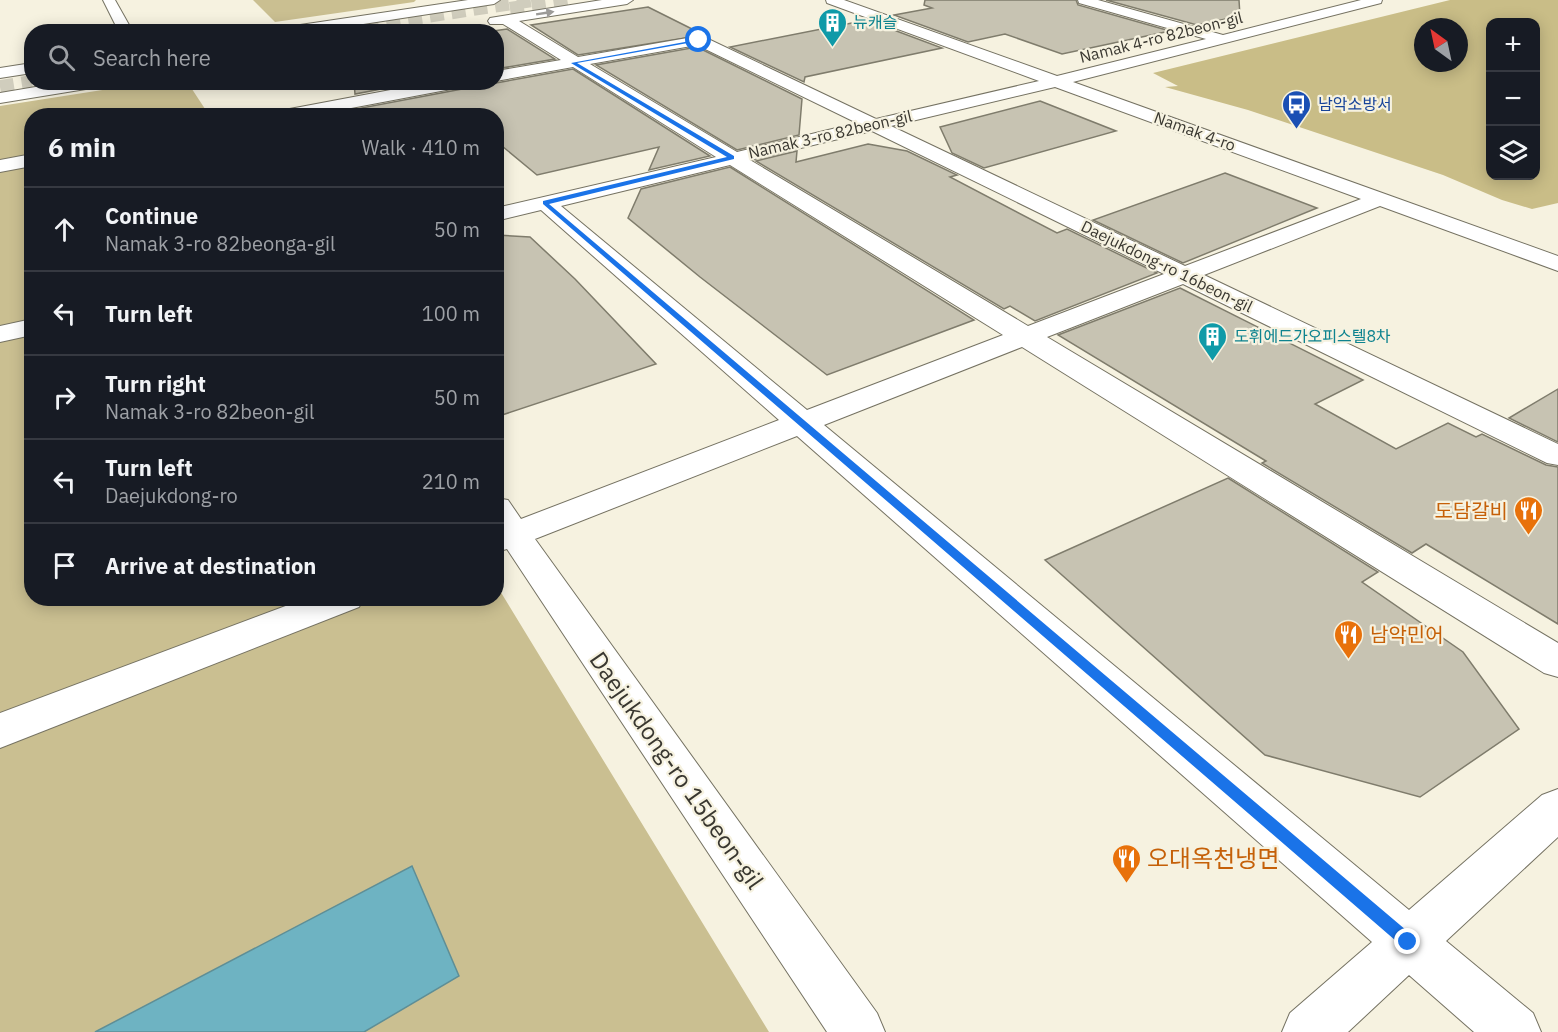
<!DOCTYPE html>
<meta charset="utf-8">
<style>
body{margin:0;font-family:"IBM Plex Sans","Noto Sans KR",sans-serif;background:#242831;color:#f1f3f6}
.controls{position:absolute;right:18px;top:18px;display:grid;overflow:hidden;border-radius:12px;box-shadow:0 3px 15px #0003}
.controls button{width:54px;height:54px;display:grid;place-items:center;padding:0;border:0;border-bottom:2px solid #363941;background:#171b24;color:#f1f3f6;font:30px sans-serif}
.compass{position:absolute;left:1414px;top:18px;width:54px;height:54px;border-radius:50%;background:#171b24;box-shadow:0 3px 15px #0003;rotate:327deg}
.stop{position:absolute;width:18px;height:18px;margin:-14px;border:4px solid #1a73e8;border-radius:50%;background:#fff}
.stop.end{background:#1a73e8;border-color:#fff;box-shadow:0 2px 6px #0008}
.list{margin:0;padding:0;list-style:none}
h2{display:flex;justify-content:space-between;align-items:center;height:78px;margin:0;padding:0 24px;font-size:26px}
h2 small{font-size:20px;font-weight:400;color:#9ea1a6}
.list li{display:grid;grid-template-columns:39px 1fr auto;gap:18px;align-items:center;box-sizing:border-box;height:84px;padding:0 24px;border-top:2px solid #363941}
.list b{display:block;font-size:22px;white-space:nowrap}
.list p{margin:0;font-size:20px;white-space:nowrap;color:#9ea1a6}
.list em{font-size:20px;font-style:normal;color:#9ea1a6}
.icon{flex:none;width:33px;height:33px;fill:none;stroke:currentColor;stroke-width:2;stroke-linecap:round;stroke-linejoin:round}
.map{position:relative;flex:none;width:1558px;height:1032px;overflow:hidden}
.search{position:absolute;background:#171b24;box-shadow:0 3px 15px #0003;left:24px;top:24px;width:480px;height:66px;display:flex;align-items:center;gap:15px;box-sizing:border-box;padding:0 21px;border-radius:24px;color:#9ea1a6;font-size:22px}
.panel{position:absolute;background:#171b24;box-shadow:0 3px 15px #0003;left:24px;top:108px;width:480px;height:498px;border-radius:24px}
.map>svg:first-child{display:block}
.green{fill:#cabf91}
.forest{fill:#c9bd87;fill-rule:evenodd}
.water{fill:#6eb3c2;stroke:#5e8e96;stroke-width:1.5}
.building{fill:#c7c3b2;stroke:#7f7c6c;stroke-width:1.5}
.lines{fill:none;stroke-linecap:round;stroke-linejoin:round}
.minor-tunnel{stroke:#d0cdbd;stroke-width:14;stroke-dasharray:14 8;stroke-linecap:butt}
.minor-casing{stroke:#757262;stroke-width:2}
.minor{fill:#fff;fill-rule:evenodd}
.oneway{fill:#9c9b98}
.route{fill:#1a73e8}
.labels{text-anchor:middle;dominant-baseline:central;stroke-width:4.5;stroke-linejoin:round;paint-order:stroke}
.far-culture-label{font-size:16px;fill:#0d838f;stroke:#f6f2e0;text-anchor:start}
.far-street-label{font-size:16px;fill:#393730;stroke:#f6f2e0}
.far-transit-label{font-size:16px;fill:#164399;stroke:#f6f2e0;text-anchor:start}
.food-label{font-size:20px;fill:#c56008;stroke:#f6f2e0;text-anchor:end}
.near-street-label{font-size:24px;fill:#393730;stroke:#f6f2e0}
.near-food-label{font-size:24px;fill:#c56008;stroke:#f6f2e0;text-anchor:start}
</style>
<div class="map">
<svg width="1558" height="1032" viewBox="0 0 1558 1032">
<rect width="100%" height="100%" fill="#f6f2e0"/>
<g class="green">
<polygon points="253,0 416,0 414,2 275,22"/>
<polygon points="147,83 188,83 209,115 32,116 32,598 496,598 497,586 769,1032 0,1032 0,106"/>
</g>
<path class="forest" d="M1450 0H1558V203L1532 209 1502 200 1443 175 1248 110 1165 87 1178 86 1153 73ZM1490 22H1536V176H1490ZM1423 27H1459V63H1423Z"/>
<polygon class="water" points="412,866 459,976 364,1032 95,1032"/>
<g class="building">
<polygon points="925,0 1076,0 1078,5 1170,31 1062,54 1005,34 968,42 894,15 932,8 924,5"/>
<polygon points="1106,0 1239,0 1240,16 1197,25"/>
<polygon points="648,7 704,35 578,55 531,25"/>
<polygon points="867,20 942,48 805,77 804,82 730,47"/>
<polygon points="507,29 555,59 496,69 496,32 486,32"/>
<polygon points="697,47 802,99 799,135 737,150 596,65"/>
<polygon points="573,69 710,156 649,170 659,147 537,175 496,141 496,116 356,116 356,109 462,89 472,82 496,83"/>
<polygon points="354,82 418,82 355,94"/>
<polygon points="1040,101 1116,131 984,168 952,153 940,127"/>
<polygon points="868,144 907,151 957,175 950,177 1057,233 1067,229 1157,273 1035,321 1010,306 1004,309 756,161 797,151 796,162"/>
<polygon points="730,167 974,320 827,375 700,277 628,218 641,189"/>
<polygon points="1225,173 1317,208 1183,263 1093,220"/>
<polygon points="496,235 530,237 575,279 656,364 496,417"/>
<polygon points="1180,288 1363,380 1315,404 1396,449 1448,423 1476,437 1482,434 1546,465 1558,467 1558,624 1426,544 1412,553 1262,463 1266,461 1058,335"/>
<polygon points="1558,389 1558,442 1509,418"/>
<polygon points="1228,478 1378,572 1362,582 1463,652 1519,729 1420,797 1265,755 1045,560"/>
</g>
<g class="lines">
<g class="minor-tunnel">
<polyline points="510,9 569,0"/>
<polyline points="321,32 532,0"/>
<polyline points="0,87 32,82"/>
</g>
<defs>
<g id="minor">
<polygon points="103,0 115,0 133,32 119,32"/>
<polygon points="468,0 500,0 494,4 311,32 273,32 280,28"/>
<path d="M602 0H633L627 4 519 21 578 57 699 36 704 37 876 119 1039 81 827 3 826 0H844L1057 76 1206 39 1079 3 1078 0H1098L1223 35 1361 0H1382L1381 3 1073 82 1558 256V271L1380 206 1204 275 1558 444V465L1547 463 1183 284 1047 337 1558 643V677L1544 673 1022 347 824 425 1409 910 1542 795 1558 789V837L1446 941 1533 1013 1541 1032H1474L1409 975 1348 1032H1282L1290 1013 1372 942 797 436 535 539 877 1013 885 1032H827L507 549 496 552V498L508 500 521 519 779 420 541 210 496 221V208L716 157 573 67 496 81V71L561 60 503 24H490L488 21 490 18ZM697 45 857 123 737 152 590 64ZM1055 87 1361 199 1185 266 891 126ZM872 131 1164 274 1028 326 750 160ZM730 165 1003 335 807 410 561 206Z"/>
<polygon points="32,63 32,73 0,78 0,68"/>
<polygon points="65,82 106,82 98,87 0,103 0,93"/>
<polygon points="433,82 470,82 462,87 309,116 271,116 279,111"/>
<polygon points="32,154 32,166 0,172 0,160"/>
<polygon points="32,319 32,335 0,342 0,326"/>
<polygon points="307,598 364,598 359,607 0,748 0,713"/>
</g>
</defs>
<use href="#minor" class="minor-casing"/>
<use href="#minor" class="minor"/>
</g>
<defs><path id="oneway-solid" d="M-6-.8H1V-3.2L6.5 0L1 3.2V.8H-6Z" transform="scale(1.5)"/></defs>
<use class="oneway" href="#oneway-solid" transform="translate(545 13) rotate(-9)"/>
<polygon class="route" points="701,39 699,41 577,63 734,156 734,159 549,204 1413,936 1415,942 1413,947 1408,949 1403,947 543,204 543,201 727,157 571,63"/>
<defs>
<symbol id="building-pin" viewBox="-11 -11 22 30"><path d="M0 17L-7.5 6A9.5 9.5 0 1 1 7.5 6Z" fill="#0f9aa8" stroke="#f6f2e0"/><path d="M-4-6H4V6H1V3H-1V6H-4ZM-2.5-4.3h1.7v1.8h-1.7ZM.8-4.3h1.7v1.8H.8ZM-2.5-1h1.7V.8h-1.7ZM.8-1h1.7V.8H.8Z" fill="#fff"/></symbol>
<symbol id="bus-pin" viewBox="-11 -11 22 30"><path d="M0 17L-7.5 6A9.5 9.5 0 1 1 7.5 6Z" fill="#1a4fb4" stroke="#f6f2e0"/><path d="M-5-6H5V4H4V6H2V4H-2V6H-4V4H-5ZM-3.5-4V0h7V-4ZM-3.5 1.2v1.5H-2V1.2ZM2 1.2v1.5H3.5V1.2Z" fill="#fff"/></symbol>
<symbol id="restaurant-pin" viewBox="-11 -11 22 30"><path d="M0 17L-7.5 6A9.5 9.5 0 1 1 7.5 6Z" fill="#e8710a" stroke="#f6f2e0"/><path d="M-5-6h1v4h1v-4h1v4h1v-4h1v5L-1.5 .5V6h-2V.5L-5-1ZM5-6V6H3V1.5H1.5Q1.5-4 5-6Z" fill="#fff"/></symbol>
</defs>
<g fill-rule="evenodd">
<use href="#building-pin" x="816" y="6" width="33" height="45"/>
<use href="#bus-pin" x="1280" y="88" width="33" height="45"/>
<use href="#building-pin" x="1196" y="320" width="33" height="45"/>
<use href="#restaurant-pin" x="1512" y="494" width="33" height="45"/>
<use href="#restaurant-pin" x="1332" y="618" width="33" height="45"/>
<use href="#restaurant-pin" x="1110" y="842" width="33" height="45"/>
</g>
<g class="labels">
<g class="far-culture-label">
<text x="853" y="22">뉴캐슬</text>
<text x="1234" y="336">도휘에드가오피스텔8차</text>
</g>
<g class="far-street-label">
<text transform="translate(1161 37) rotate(-14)">Namak 4-ro 82beon-gil</text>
<text transform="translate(1195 131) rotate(20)">Namak 4-ro</text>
<text transform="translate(830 134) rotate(-13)">Namak 3-ro 82beon-gil</text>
<text transform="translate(1167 266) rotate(26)">Daejukdong-ro 16beon-gil</text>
</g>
<g class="far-transit-label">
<text x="1318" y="104">남악소방서</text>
</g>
<g class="food-label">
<text x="1508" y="510">도담갈비</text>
<text x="1370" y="634" text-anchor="start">남악민어</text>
</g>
<g class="near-street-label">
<text transform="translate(677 770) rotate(55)">Daejukdong-ro 15beon-gil</text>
</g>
<g class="near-food-label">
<text x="1147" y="858">오대옥천냉면</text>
</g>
</g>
</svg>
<div class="controls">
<button>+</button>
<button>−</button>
<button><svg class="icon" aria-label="layers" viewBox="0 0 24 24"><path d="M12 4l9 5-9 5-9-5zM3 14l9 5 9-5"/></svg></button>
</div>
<svg class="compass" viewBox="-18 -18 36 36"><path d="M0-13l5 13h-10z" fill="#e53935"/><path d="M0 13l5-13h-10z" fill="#9ea1a6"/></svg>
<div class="stop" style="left:699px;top:40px"></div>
<div class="stop end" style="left:1408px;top:942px"></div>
<div class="search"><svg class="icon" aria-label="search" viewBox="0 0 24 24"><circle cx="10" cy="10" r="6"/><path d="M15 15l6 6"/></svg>Search here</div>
<section class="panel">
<h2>6 min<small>Walk · 410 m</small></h2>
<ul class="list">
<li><svg class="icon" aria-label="ahead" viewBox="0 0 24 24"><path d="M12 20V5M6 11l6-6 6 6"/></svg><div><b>Continue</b><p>Namak 3-ro 82beonga-gil</p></div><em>50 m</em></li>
<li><svg class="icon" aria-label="left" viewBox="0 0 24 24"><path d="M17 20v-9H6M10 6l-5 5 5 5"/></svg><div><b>Turn left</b></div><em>100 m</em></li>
<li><svg class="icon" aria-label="right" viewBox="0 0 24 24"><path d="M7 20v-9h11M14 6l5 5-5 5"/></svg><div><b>Turn right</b><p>Namak 3-ro 82beon-gil</p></div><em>50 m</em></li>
<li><svg class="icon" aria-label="left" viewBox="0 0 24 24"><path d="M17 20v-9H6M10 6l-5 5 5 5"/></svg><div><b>Turn left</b><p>Daejukdong-ro</p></div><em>210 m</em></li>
<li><svg class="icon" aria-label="arrive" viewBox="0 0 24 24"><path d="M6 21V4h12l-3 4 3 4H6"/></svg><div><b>Arrive at destination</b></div></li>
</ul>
</section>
</div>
